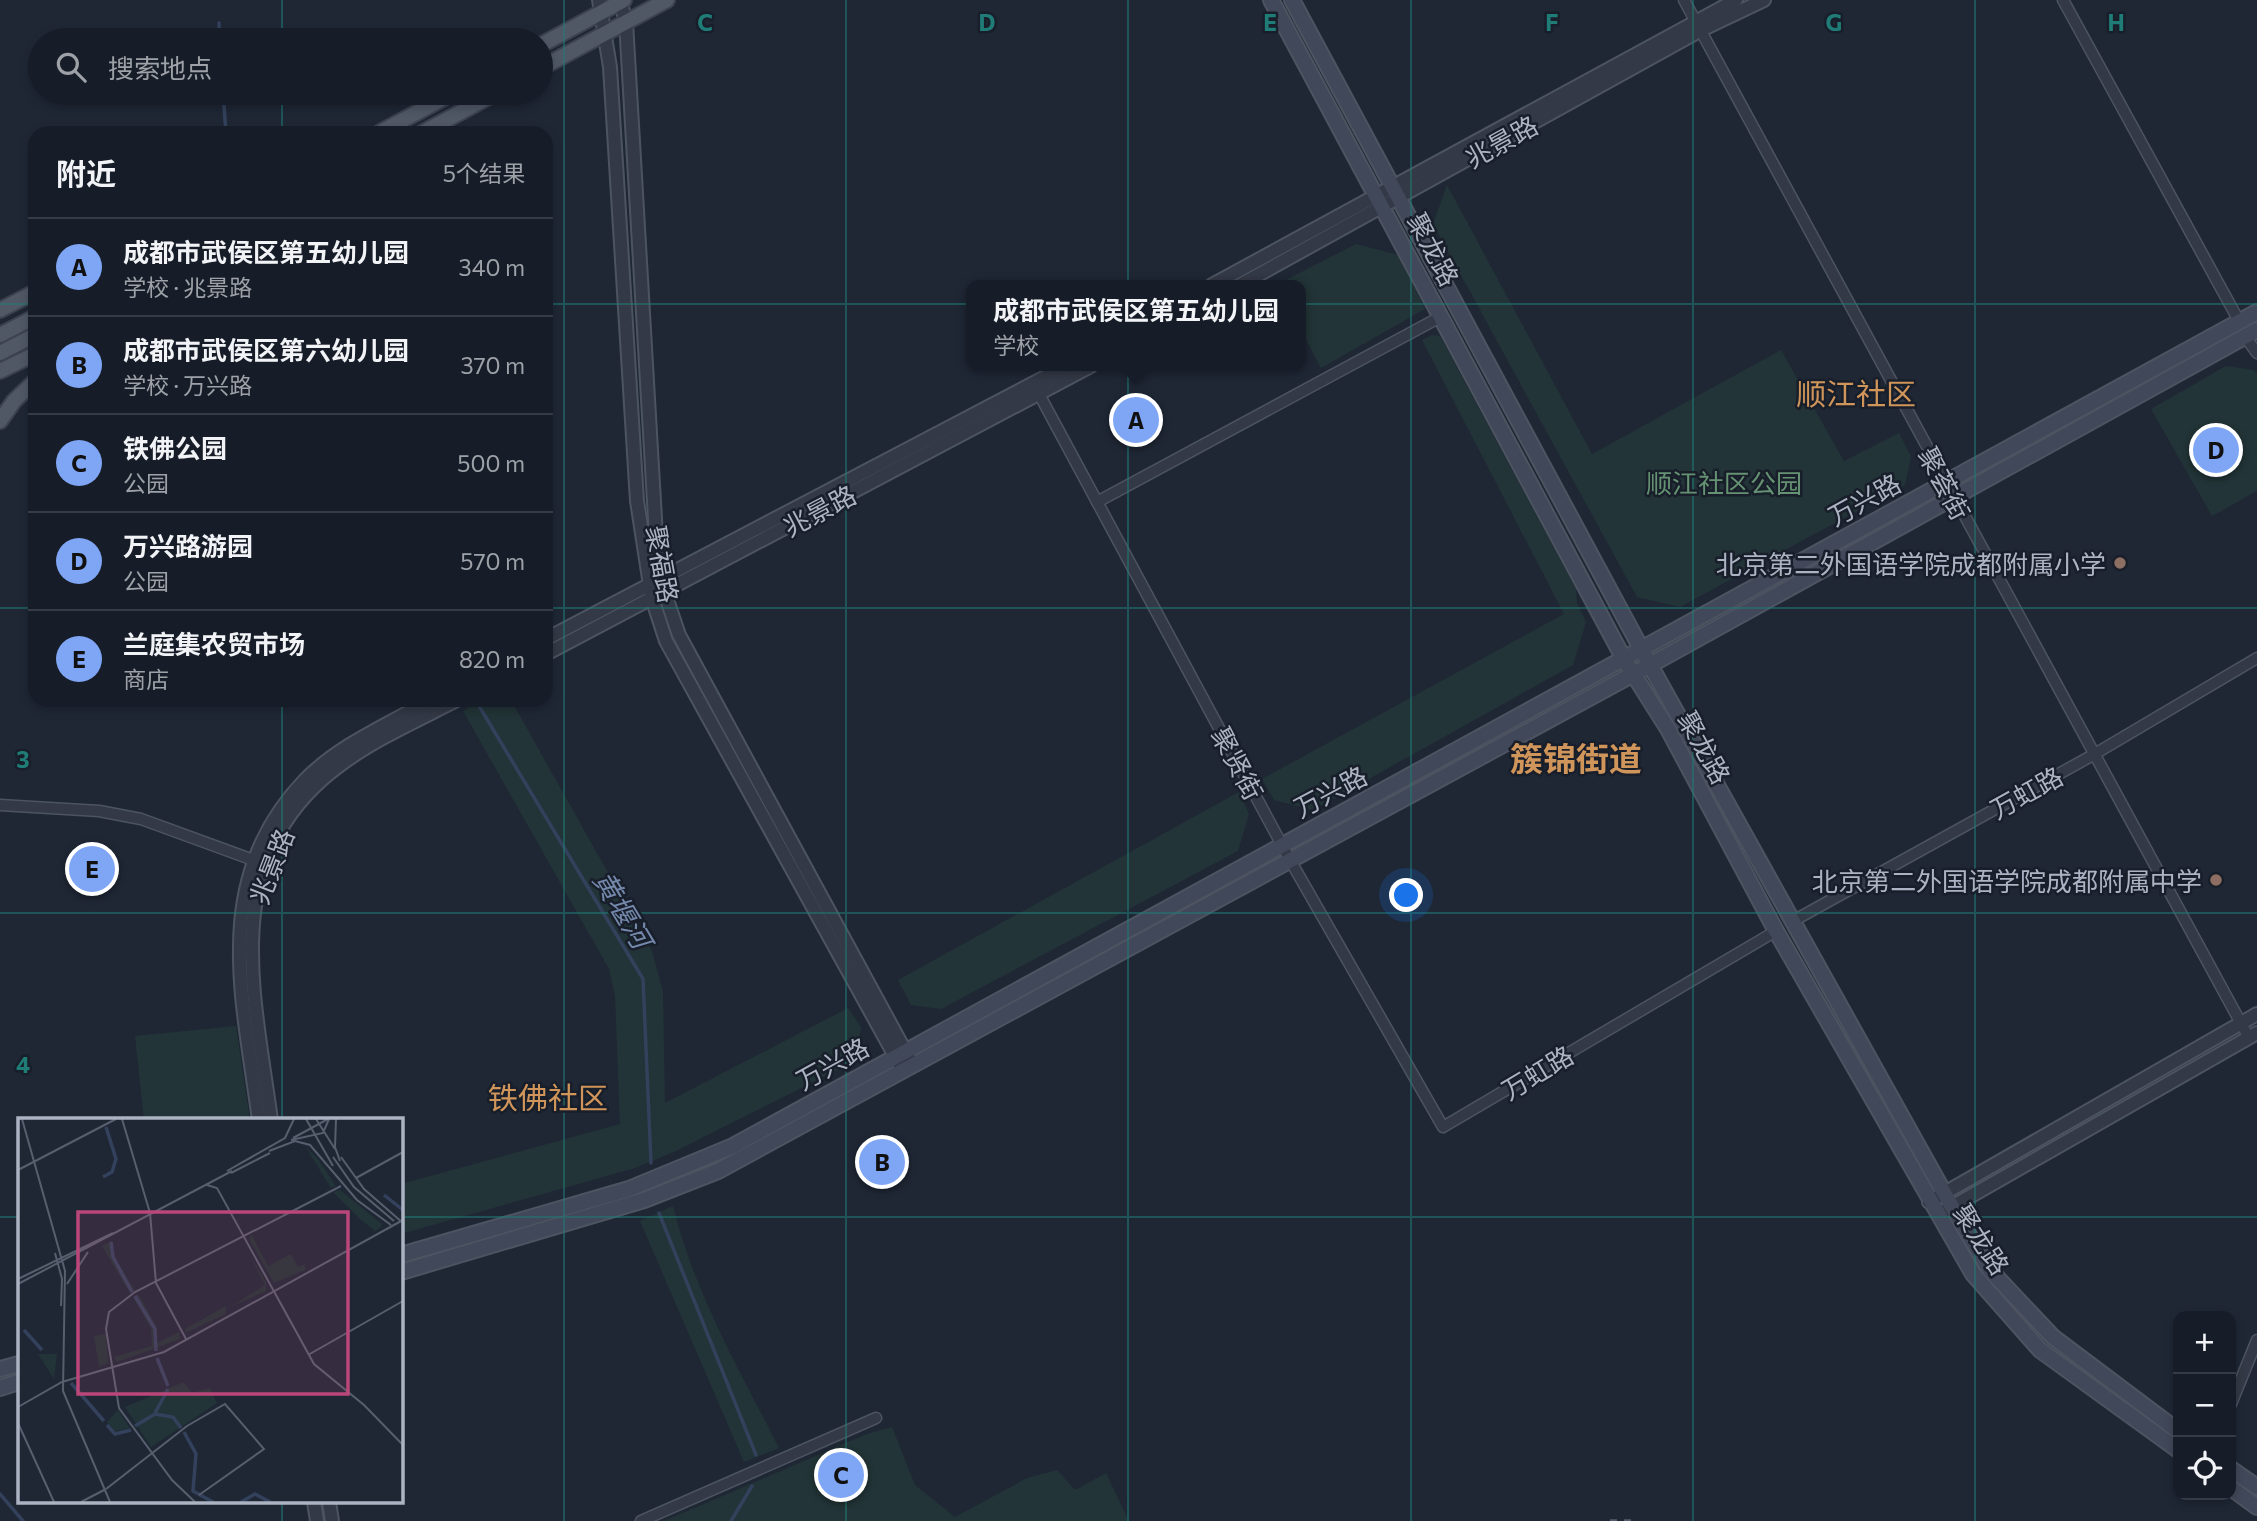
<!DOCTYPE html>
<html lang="zh">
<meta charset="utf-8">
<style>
body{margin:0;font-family:Commissioner,"Noto Sans SC",sans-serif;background:#242a34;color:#f1f3f6}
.controls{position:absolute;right:21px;bottom:21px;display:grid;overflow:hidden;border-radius:14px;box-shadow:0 4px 10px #0003}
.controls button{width:63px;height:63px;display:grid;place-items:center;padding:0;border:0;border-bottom:2px solid #363b45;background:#171d28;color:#f1f3f6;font:35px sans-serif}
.you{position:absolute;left:1407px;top:896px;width:24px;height:24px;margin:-18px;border:5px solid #fff;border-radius:50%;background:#1a73e8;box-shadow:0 0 0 10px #1a73e833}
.badge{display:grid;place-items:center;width:46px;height:46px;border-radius:50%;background:#7fa5f5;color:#111;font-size:23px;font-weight:700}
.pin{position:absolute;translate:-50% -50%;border:4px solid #fff;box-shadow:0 2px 7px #0006}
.popup{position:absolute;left:966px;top:280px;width:340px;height:91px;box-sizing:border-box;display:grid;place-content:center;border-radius:14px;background:#171d28;filter:drop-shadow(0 2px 5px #0005);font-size:23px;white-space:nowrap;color:#9ea2a8}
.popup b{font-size:26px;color:#f1f3f6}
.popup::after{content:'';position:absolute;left:50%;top:100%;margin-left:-14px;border:14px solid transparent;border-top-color:#171d28}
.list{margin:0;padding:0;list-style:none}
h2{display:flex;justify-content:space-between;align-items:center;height:91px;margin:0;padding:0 28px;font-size:30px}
h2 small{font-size:23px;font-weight:400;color:#9ea2a8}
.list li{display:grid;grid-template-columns:46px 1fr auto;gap:21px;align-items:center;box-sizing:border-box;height:98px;padding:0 28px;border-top:2px solid #363b45}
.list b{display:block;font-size:26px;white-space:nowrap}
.list p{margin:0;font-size:23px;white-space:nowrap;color:#9ea2a8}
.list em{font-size:23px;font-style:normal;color:#9ea2a8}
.icon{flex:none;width:38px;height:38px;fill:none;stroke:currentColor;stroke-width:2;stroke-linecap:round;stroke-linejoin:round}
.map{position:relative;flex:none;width:2257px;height:1521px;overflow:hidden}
.search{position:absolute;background:#171d28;box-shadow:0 4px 10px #0003;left:28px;top:28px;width:525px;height:77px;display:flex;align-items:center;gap:18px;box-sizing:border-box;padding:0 24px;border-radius:38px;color:#9ea2a8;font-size:26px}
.panel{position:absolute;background:#171d28;box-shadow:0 4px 10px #0003;left:28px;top:126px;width:525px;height:581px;border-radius:21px}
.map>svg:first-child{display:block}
.green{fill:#223437}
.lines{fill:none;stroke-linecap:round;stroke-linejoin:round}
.stream{stroke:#33415c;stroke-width:3.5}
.minor-casing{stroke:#4d5461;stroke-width:13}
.tertiary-casing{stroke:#4d5461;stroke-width:16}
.secondary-casing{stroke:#4d5461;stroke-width:18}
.primary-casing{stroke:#3c424f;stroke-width:18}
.minor{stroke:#333946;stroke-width:10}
.tertiary{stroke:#333946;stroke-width:12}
.secondary{stroke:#414859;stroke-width:14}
.primary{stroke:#505866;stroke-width:14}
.rail{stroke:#545d6d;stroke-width:3.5;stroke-dasharray:7 7;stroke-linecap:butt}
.grid{fill:none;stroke:#1f7c76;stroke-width:2;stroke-opacity:0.55}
.education-dot{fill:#8d6e63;stroke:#181e2a;stroke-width:2.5}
.labels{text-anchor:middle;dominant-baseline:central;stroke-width:5;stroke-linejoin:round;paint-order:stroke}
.street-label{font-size:26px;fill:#acb4c3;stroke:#181e2a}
.park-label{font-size:26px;fill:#659272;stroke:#181e2a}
.poi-label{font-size:26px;fill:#acb4c3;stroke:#181e2a;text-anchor:end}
.water-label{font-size:28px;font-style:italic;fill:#7488ab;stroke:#181e2a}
.quarter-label{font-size:30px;fill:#d0955a;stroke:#181e2a}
.district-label{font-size:33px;font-weight:bold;fill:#d0955a;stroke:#181e2a}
.inset-river{fill:none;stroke:#33415c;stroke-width:3.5}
.inset-road{fill:none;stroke:#575f6e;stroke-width:2}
.view{fill:#bb477a;fill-opacity:0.15;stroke:#bb477a;stroke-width:3.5}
.inset-edge{fill:none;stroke:#acb4c3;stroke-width:3.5}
.grid-label{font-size:23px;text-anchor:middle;font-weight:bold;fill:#1f7c76;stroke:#181e2a;stroke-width:5;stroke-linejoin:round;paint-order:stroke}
</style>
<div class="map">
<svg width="2257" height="1521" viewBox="0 0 2257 1521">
<rect width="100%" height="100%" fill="#1f2735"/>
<g class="green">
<polygon points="1447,185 1592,454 1781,350 1844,461 1899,433 1911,457 1905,485 1680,607 1637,597 1433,224"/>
<polygon points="1356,244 1398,255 1425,309 1321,368 1301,330 1300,285 1276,285"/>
<polygon points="1432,335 1440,336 1576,589 1577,603 1586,622 1573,665 1313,810 1274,800 1262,779 1564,614 1422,340"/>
<polygon points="2226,366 2254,370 2257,374 2257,491 2212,516 2151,409"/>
<polygon points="480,700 511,700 652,951 663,992 665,1103 848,1008 861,1027 855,1061 674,1152 635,1168 401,1234 401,1184 620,1124 615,995 609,969 463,711"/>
<polygon points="1239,792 1249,814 1238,851 941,1009 911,1005 898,980"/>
<polygon points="236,1026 250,1120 144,1120 135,1036"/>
<path d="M673 1206C694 1292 739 1369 779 1448L744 1462 640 1221Z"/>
<polygon points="892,1427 915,1485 955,1517 1027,1478 1057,1470 1075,1490 1106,1473 1129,1521 664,1521 867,1434"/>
</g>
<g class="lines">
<g class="stream">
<polyline points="219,23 220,40"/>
<polyline points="223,93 226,133"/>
<polyline points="476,701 643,979 651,1163"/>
<polyline points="659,1213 756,1455"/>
<polyline points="0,1494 23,1521"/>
<polyline points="731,1521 752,1486"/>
</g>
<defs>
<g id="minor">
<polyline points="1684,0 2249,1038"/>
<polyline points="2063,0 2239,321"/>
<polyline points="2246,338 2257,353"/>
<polyline points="1039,394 1290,860 1443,1127 1776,931"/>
<polyline points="1097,502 1442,316"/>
<polyline points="0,805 99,811 141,819 256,861"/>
<polyline points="1793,921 2093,755 2257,658"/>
<polyline points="2231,1404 2257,1340"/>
<polyline points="641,1521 876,1418"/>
</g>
<g id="tertiary">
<polyline points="599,0 610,67 637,501 652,598 666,641 900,1065"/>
<polyline points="620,0 626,22 656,536 664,591 679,635 910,1060"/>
<polyline points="1212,285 1736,0"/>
<polyline points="1240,285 1701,30 1764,0"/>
<polyline points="546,639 1066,366"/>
<polyline points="546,654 1091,366"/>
<path d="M259 1120C243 999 209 880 305 780 339 745 389 724 431 700"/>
<path d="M271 1120C254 992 216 856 340 765 375 739 418 720 457 700"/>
<polyline points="1929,1202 2257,1014"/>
<polyline points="1943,1212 2257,1033"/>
<polyline points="314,1502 317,1521"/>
<polyline points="329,1502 332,1521"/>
</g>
<g id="secondary">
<polyline points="1271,0 1625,661 1668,729 1776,931 1973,1274 2040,1350 2178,1450"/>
<polyline points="1292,0 1650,665 1952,1207 1990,1270 2053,1337 2178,1431"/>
<polyline points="401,1255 629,1189 733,1146 2257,312"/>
<polyline points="401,1272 644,1200 718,1171 1650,665 2257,330"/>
<polyline points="0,1369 19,1364"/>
<polyline points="0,1388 19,1382"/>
<polyline points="2231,1469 2257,1487"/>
<polyline points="2231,1488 2257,1507"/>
</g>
<g id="primary">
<polyline points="541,45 624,0"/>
<polyline points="541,68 667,0"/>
<polyline points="379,133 453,93"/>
<polyline points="422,133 496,93"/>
<polyline points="0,310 35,292"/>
<polyline points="0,335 35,317"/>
<polyline points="0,353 35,335"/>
<polyline points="0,371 35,354"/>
<polyline points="0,421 14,401 35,381"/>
</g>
</defs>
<use href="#minor" class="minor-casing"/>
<use href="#tertiary" class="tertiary-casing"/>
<use href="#secondary" class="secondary-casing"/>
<use href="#primary" class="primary-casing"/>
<use href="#minor" class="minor"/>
<use href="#tertiary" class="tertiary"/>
<use href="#secondary" class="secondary"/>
<use href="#primary" class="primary"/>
<polyline class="rail" points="1610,1521 1633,1521"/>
</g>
<path class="grid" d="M282 0V40M564 0V1521M846 0V1521M1128 0V1521M1411 0V1521M1693 0V1521M1975 0V1521M282 93V133M0 304H35M546 304H2257M0 608H35M546 608H2257M282 700V1120M0 913H2257M0 1217H19M401 1217H2257M282 1502V1521"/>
<g class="education-dot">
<circle cx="2120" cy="563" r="7"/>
<circle cx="2216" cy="880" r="7"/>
</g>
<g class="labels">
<g class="street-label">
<text transform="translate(1501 141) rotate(-29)">兆景路</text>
<text transform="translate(1434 249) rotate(62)">聚龙路</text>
<text transform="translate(1945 483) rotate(62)">聚荟街</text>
<text transform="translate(1864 499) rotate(-29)">万兴路</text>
<text transform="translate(819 510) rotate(-28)">兆景路</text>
<text transform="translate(663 564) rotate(80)">聚福路</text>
<text transform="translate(1705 747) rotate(61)">聚龙路</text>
<text transform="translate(1238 763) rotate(62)">聚贤街</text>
<text transform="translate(1330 791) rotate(-28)">万兴路</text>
<text transform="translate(2026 792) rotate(-29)">万虹路</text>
<text transform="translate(271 866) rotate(-69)">兆景路</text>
<text transform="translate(832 1063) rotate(-29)">万兴路</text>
<text transform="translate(1537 1072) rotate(-31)">万虹路</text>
<text transform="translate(1982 1239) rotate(57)">聚龙路</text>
</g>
<g class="park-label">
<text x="1724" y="482">顺江社区公园</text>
</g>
<g class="poi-label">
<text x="2106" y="563">北京第二外国语学院成都附属小学</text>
<text x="2202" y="880">北京第二外国语学院成都附属中学</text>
</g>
<g class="water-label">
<text transform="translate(623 909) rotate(59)">黄堰河</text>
</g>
<g class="quarter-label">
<text x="1856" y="392">顺江社区</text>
<text x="548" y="1096">铁佛社区</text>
</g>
<g class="district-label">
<text x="1576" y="757">簇锦街道</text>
</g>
</g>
<g transform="translate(18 1118)">
<rect width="385" height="385" fill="#1f2735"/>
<path d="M287 28 300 41 318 68 313 70ZM322 72 364 106 363 109 357 113 342 101 315 74ZM233 116 250 148 273 136 280 149 287 146V152L256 165 231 121ZM94 123 97 140 117 173 112 175 84 128ZM230 134 248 164V173L212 189 247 167ZM120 176 138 208 139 225 161 214 162 221 99 244 96 239 134 228 133 210 115 179ZM208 188V196L169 214 167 211ZM88 216 90 245 81 249 76 218ZM20 236H39L36 261ZM166 264 174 275 192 270 199 285 133 329 107 289ZM100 292 112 310 97 313 89 304Z" fill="#223437"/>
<path class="inset-river" d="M85 59 94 54 98 41 88 9M366 77 385 92M93 124 95 139 114 174M117 178 137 211 138 233M6 212 24 232M139 240 150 268M53 265 86 303M137 295 150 271M137 296 155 299 163 310M89 307 97 316 113 312M117 308 137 296M166 314 178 336 175 373 195 384M223 384 237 376 252 384"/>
<path class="inset-road" d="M4 1 47 153 45 273 92 384M104 1 132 95 138 165 168 221M288 1 315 48M298 1 317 31M318 1 317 29 322 43M275 20 310 1M273 22 305 15 311 1M251 33 277 23 292 27 339 82 373 107M315 39 336 69 376 103M323 39 346 71 385 105M0 52 98 1M209 53 267 20 276 1M213 55 252 35M338 60 385 34M189 67 199 70 296 246 346 287 385 327M37 135 44 161 43 188M0 161 95 115M0 166 214 53M49 166 70 134M290 237 385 183M0 289 44 264 146 234 385 102M0 305 36 384M88 371 169 308 207 286 246 331 181 377M63 384 86 372M177 384 154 362 101 290 88 211 91 194 117 174 323 68"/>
<path class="view" d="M60 94H330V276H60Z"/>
<rect width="385" height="385" class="inset-edge"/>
</g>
<g class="grid-label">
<text x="705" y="31">C</text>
<text x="987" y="31">D</text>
<text x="1270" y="31">E</text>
<text x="1552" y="31">F</text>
<text x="1834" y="31">G</text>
<text x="2116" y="31">H</text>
<text x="23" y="768">3</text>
<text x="23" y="1073">4</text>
</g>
</svg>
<div class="controls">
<button>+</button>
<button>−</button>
<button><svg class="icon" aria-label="locate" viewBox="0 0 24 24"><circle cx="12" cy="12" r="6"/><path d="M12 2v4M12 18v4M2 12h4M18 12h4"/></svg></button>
</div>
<div class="you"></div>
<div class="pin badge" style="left:1136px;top:420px">A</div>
<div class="popup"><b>成都市武侯区第五幼儿园</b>学校</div>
<div class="pin badge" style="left:882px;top:1162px">B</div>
<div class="pin badge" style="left:841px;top:1475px">C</div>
<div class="pin badge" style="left:2216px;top:450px">D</div>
<div class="pin badge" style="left:92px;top:869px">E</div>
<div class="search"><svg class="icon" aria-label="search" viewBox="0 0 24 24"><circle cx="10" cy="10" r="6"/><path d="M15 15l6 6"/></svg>搜索地点</div>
<section class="panel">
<h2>附近<small>5个结果</small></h2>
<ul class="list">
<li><span class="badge">A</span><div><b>成都市武侯区第五幼儿园</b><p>学校 · 兆景路</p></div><em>340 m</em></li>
<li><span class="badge">B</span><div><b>成都市武侯区第六幼儿园</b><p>学校 · 万兴路</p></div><em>370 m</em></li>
<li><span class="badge">C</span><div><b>铁佛公园</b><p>公园</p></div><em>500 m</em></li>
<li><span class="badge">D</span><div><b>万兴路游园</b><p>公园</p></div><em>570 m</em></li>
<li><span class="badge">E</span><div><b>兰庭集农贸市场</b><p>商店</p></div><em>820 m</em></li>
</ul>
</section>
</div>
